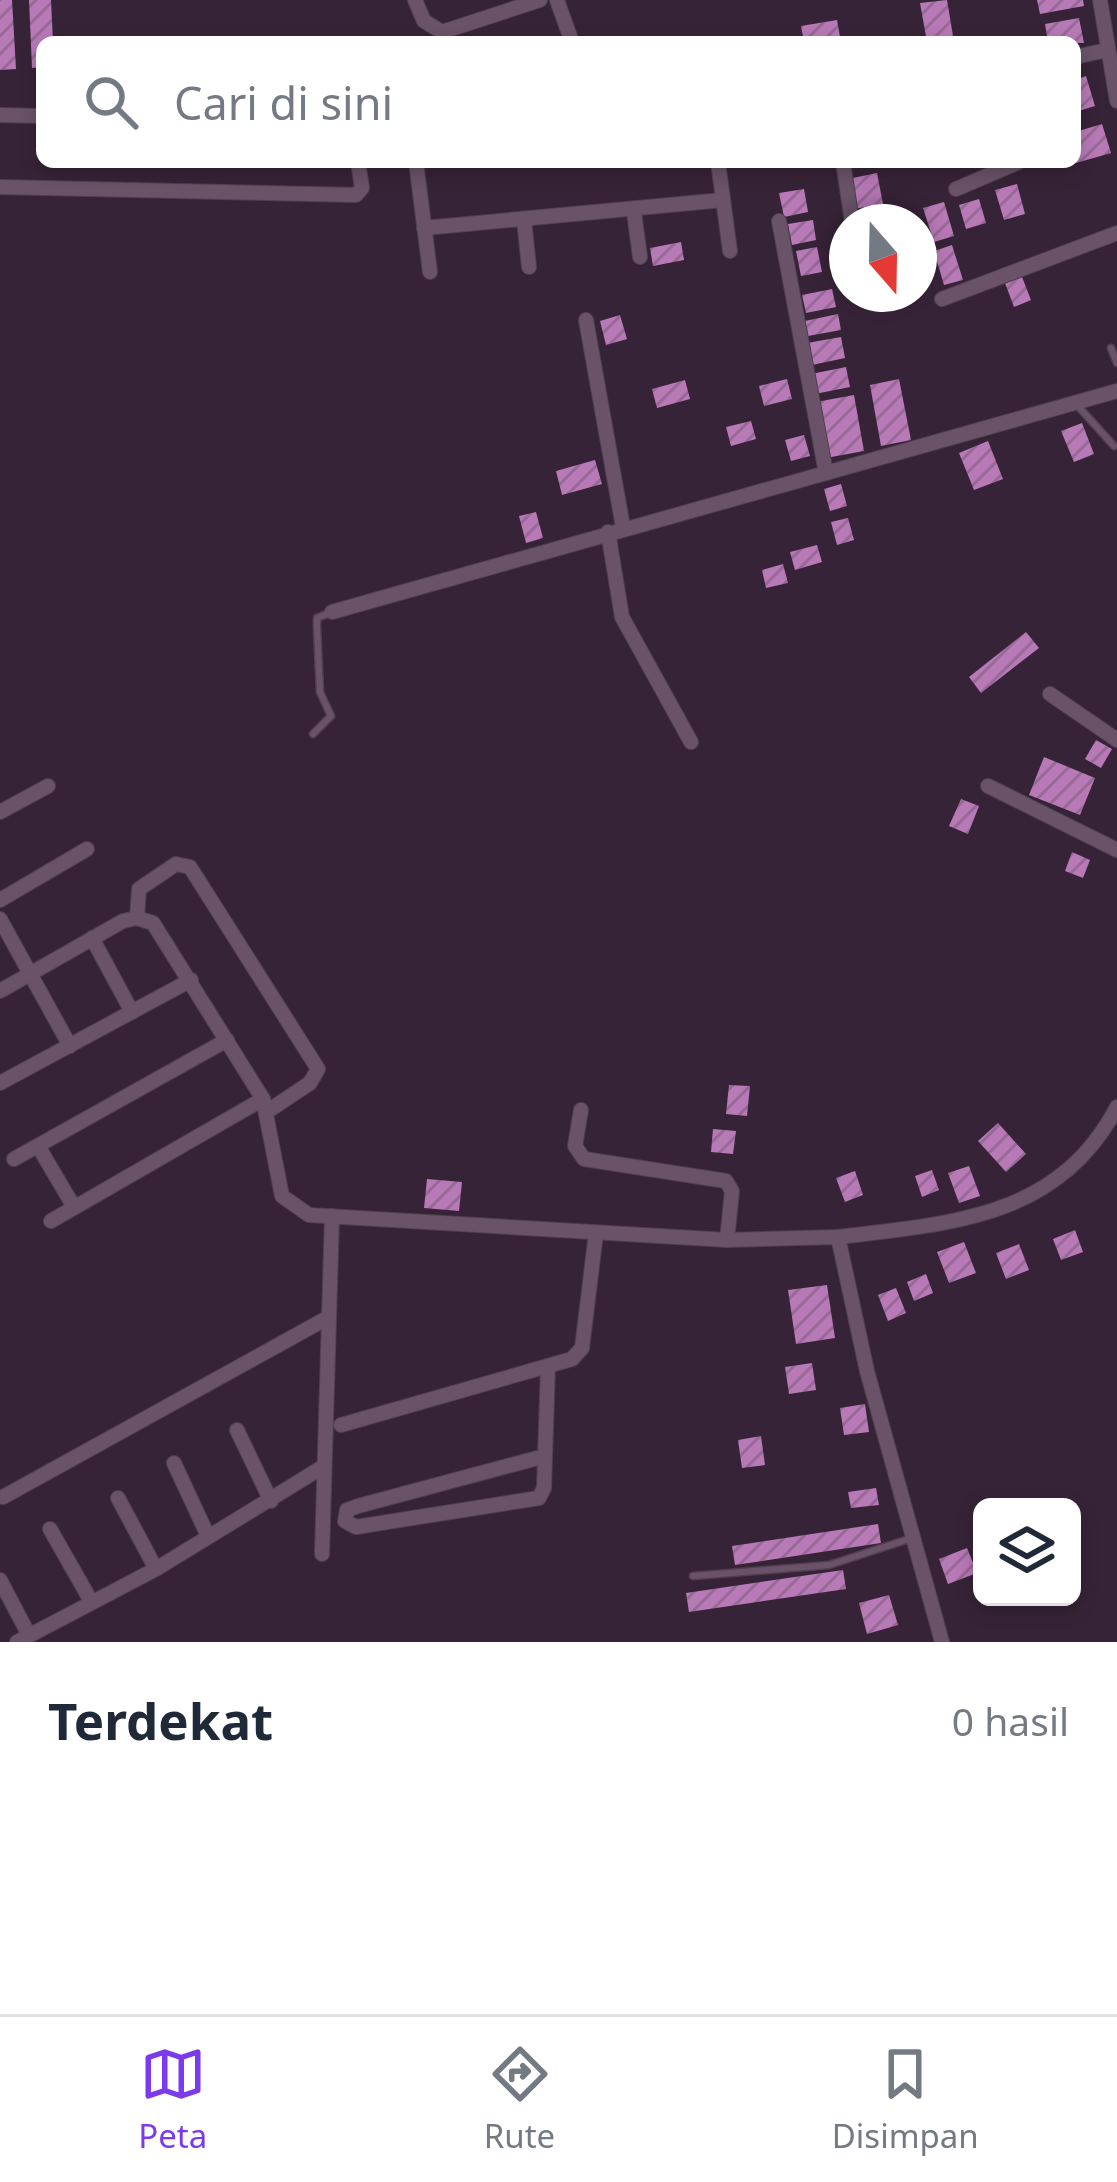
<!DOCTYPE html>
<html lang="id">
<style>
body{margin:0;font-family:"Noto Sans",sans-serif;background:#f2f2f3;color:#1f2937}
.controls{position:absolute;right:36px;bottom:36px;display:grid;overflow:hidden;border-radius:18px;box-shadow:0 6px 18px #0003}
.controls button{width:108px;height:108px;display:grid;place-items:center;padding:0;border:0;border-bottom:3px solid #e0e1e3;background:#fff;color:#1f2937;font:60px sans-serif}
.compass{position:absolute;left:829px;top:204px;width:108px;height:108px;border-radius:50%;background:#fff;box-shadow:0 6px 18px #0003;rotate:160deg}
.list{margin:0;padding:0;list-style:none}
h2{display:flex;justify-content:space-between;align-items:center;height:156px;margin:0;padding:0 48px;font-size:51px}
h2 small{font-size:39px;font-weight:400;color:#747a83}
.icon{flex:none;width:66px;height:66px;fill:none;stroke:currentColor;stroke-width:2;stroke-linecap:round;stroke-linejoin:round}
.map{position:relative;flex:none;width:1117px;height:1642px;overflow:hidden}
.search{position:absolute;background:#fff;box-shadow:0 6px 18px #0003;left:36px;right:36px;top:36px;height:132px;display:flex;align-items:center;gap:30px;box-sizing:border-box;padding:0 42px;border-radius:18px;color:#747a83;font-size:45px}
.sheet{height:372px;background:#fff}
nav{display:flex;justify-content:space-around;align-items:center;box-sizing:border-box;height:168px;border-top:3px solid #e0e1e3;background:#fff;font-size:33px;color:#747a83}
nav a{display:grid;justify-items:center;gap:6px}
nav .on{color:#7c3aed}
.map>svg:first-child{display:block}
.building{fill:url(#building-hatch)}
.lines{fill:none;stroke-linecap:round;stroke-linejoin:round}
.lane-casing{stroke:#514051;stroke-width:9}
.street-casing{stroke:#514051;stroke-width:16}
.lane{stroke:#6a5369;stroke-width:6}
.street{stroke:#6a5369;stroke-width:14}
</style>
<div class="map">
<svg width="1117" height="1642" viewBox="0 0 1117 1642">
<defs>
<pattern id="building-hatch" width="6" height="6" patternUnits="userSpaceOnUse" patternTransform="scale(3)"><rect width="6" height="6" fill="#b879b7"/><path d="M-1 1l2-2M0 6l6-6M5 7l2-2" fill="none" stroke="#976996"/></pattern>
</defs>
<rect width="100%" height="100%" fill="#372337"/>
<g class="building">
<polygon points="0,0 12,0 16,69 0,70"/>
<polygon points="29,0 51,0 53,42 42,42 42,67 32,68"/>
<polygon points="947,0 954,42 927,42 920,3"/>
<polygon points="1037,0 1083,0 1084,6 1040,14"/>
<polygon points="1079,18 1084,43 1048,42 1045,24"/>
<polygon points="837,20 840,37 804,42 801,26"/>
<polygon points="1086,76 1095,106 1075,112 1075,80"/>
<polygon points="1102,124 1111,153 1076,163 1075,132"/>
<polygon points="877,173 883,204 854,209 848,179"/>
<polygon points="1017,184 1025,214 1004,220 995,190"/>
<polygon points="804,189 808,212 784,217 779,193"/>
<polygon points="979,199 986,223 966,229 959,205"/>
<polygon points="944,202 954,236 934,242 923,208"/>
<polygon points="813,220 816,240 792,245 788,224"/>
<polygon points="681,242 684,260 653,266 650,248"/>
<polygon points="952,245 963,280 944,285 934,251"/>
<polygon points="817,247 822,272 801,276 796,251"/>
<polygon points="1022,277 1031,300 1014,307 1005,283"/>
<polygon points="832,289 836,307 806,313 802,295"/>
<polygon points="838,314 841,330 808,336 805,321"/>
<polygon points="620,315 627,339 606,345 600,321"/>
<polygon points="841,337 845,358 812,365 807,343"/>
<polygon points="846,367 850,387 815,394 811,374"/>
<polygon points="787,379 792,399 764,406 759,386"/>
<polygon points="899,379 911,440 881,446 870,385"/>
<polygon points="685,380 690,399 657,408 652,389"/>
<polygon points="854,395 864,451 826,458 816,402"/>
<polygon points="751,421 756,439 731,446 726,427"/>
<polygon points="1082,423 1094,454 1074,462 1061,431"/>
<polygon points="804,435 810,456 791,461 785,440"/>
<polygon points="988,441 1003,479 974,490 959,453"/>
<polygon points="595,460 602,484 562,495 556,471"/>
<polygon points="841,484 847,506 830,511 824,489"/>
<polygon points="536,512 543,538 526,543 519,516"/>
<polygon points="848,518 854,540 837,545 831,522"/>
<polygon points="817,545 822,562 795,570 790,552"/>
<polygon points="783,564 788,583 766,588 762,570"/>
<polygon points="1026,632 1039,648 981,693 969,677"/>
<polygon points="1096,740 1112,749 1101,768 1085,759"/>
<polygon points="1044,757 1095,778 1080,815 1029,795"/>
<polygon points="961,799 979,806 968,834 949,826"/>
<polygon points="1072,852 1090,860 1083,878 1065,871"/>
<polygon points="729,1085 750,1086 747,1116 726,1114"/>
<polygon points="998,1123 1026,1154 1006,1172 978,1141"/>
<polygon points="713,1129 736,1131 733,1154 711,1152"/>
<polygon points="969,1166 980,1196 959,1203 948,1173"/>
<polygon points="932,1170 939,1190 922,1197 915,1176"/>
<polygon points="855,1171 863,1195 845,1202 836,1178"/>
<polygon points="427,1179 462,1182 459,1211 424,1208"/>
<polygon points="1075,1230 1083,1252 1061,1260 1053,1239"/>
<polygon points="964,1242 976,1273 949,1283 937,1252"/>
<polygon points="1019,1244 1029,1270 1006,1279 996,1253"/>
<polygon points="926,1274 933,1293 914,1301 907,1282"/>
<polygon points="827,1285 835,1338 796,1344 788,1290"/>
<polygon points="896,1288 906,1313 888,1321 878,1295"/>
<polygon points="812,1363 816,1390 789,1394 785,1367"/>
<polygon points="865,1404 869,1432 844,1435 840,1408"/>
<polygon points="761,1436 765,1465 742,1468 738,1440"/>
<polygon points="876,1488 879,1505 851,1508 848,1492"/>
<polygon points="878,1524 881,1543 735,1565 732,1546"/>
<polygon points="967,1548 977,1573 948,1584 939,1559"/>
<polygon points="843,1570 846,1589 689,1612 686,1593"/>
<polygon points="889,1595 898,1625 867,1634 859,1603"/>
</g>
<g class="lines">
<defs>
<g id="lane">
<polyline points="1111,348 1117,363"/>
<polyline points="1077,405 1114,446"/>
<polyline points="313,734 331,716 320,692 317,628 317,618 329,613"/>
<polyline points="693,1576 829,1565 912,1538"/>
</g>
<g id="street">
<polyline points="415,0 424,21 442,32 540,0"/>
<polyline points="557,0 572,42"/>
<polyline points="1100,0 1117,101"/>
<polyline points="1075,57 1107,50"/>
<polyline points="0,115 42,116"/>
<polyline points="416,162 430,272"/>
<polyline points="718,162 730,251"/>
<polyline points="843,162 852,222"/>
<polyline points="0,187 356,195 362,188 358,162"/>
<polyline points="956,189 1019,162"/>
<polyline points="634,212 640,257"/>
<polyline points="524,220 529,267"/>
<polyline points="779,221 826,473"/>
<polyline points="424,228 723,200"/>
<polyline points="942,299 1117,233"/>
<polyline points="586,320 623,527"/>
<polyline points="608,532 622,617 691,742"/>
<polyline points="332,612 1117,391"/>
<polyline points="1050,694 1117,740"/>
<polyline points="988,786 1117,850"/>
<polyline points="0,812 48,786"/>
<polyline points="0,900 87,849"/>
<polyline points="137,918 139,889 176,864 190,867 318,1069 310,1083 268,1111"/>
<polyline points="0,919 70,1046"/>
<polyline points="92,938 132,1012"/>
<polyline points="0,991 123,921 137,918 153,923 263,1099 282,1196 309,1215 727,1240 838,1237"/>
<polyline points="0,1083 191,980"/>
<polyline points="581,1110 575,1146 584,1159 726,1181 732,1191 727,1240"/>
<polyline points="38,1146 74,1207"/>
<polyline points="14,1159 227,1040"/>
<polyline points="51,1221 263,1099"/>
<polyline points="341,1425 572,1359 582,1348 596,1233"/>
<polyline points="237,1430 271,1501"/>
<polyline points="545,1456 358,1506 347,1510 345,1521 356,1527 539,1498 544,1488 548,1366"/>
<polyline points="174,1463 208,1536"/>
<polyline points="3,1497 329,1317"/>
<polyline points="118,1498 156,1569"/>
<polyline points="50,1529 91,1601"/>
<polyline points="322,1554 332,1216"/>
<polyline points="0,1580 29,1635"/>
<polyline points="17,1642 156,1569 321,1468"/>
<path d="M942 1642 867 1371 838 1237C951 1223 1058 1219 1117 1107"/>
</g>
</defs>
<use href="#lane" class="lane-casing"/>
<use href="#street" class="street-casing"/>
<use href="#lane" class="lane"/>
<use href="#street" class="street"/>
</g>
</svg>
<div class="controls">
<button><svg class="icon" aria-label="layers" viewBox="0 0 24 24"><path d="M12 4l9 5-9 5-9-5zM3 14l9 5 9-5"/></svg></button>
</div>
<svg class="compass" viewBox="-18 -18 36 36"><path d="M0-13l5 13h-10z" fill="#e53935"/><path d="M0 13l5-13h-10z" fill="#747a83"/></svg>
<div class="search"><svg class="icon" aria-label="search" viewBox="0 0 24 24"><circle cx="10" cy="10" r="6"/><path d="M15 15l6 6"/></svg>Cari di sini</div>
</div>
<section class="sheet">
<h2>Terdekat<small>0 hasil</small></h2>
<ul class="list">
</ul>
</section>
<nav>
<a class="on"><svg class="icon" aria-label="map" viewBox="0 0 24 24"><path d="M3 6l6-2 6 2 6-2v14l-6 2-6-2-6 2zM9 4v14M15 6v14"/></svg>Peta</a>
<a><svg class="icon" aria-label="directions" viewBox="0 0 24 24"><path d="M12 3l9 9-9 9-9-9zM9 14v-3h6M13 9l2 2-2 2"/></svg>Rute</a>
<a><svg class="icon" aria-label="saved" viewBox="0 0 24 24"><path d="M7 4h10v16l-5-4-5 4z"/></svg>Disimpan</a>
</nav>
